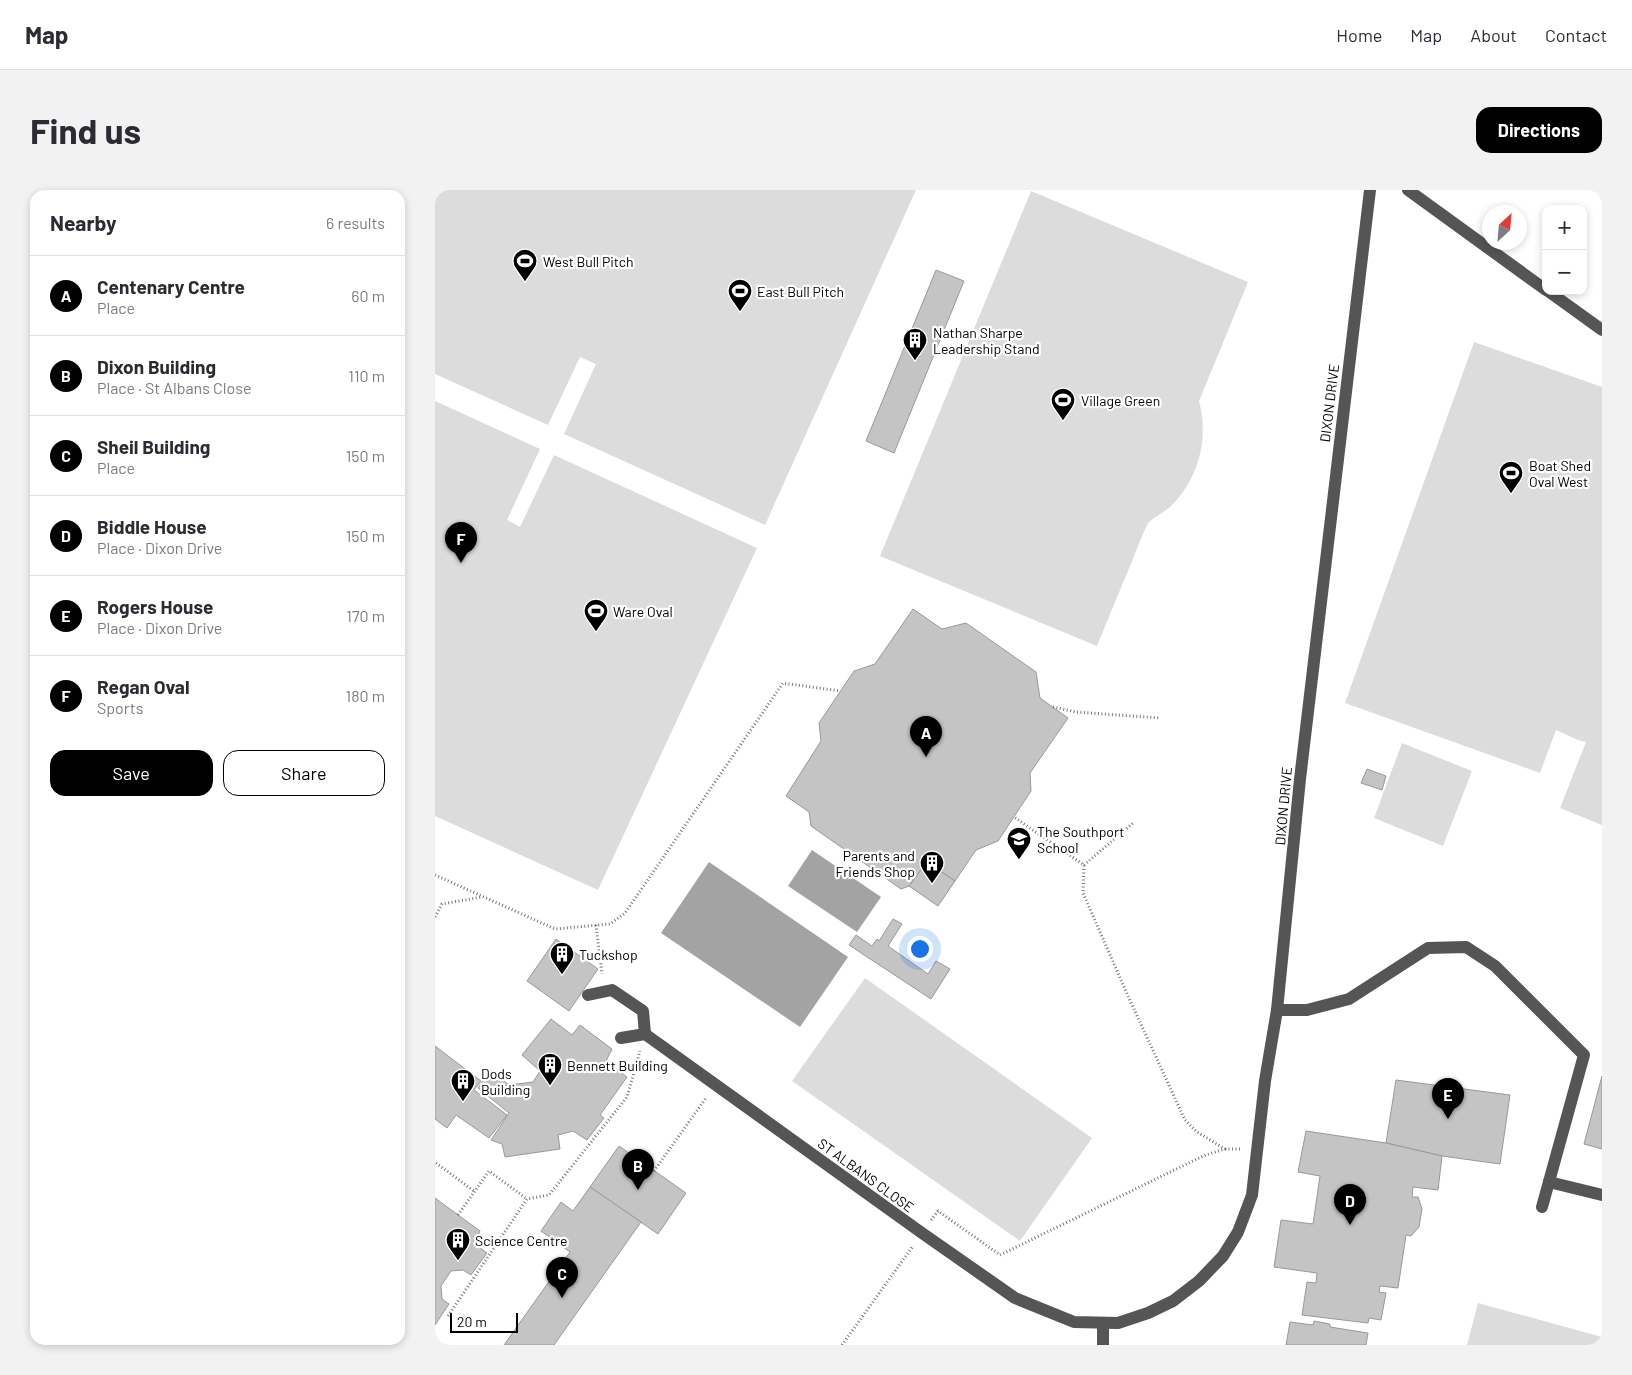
<!DOCTYPE html>
<meta charset="utf-8">
<style>
body{margin:0;font-family:Barlow,sans-serif;background:#f2f2f3;color:#2b2b33}
.controls{position:absolute;right:15px;top:15px;display:grid;overflow:hidden;border-radius:10px;box-shadow:0 2px 8px #0003}
.controls button{width:45px;height:45px;display:grid;place-items:center;padding:0;border:0;border-bottom:1px solid #e1e1e2;background:#fff;color:#2b2b33;font:25px sans-serif}
.compass{position:absolute;left:1047px;top:15px;width:45px;height:45px;border-radius:50%;background:#fff;box-shadow:0 2px 8px #0003;rotate:26deg}
.scale{position:absolute;left:15px;bottom:12px;width:68px;box-sizing:border-box;padding-left:5px;border:2px solid #000;border-top:0;font-size:14px;line-height:18px;white-space:nowrap;color:#000;-webkit-text-stroke:4px #fff;paint-order:stroke}
.you{position:absolute;left:484px;top:758px;width:18px;height:18px;margin:-12px;border:4px solid #fff;border-radius:50%;background:#1a73e8;box-shadow:0 0 0 8px #1a73e833}
.badge{display:grid;place-items:center;width:32px;height:32px;border-radius:50%;background:#000;color:#fff;font-size:16px;font-weight:700}
.pin{position:absolute;translate:-50% -41px;filter:drop-shadow(0 1px 2px #0008)}
.pin::after{content:'';position:absolute;top:26px;width:18px;height:15px;background:inherit;clip-path:polygon(0 0,100% 0,50% 100%)}
.list{margin:0;padding:0;list-style:none}
h2{display:flex;justify-content:space-between;align-items:center;height:65px;margin:0;padding:0 20px;font-size:21px}
h2 small{font-size:16px;font-weight:400;color:#7c7c81}
.list li{display:grid;grid-template-columns:32px 1fr auto;gap:15px;align-items:center;box-sizing:border-box;height:80px;padding:0 20px;border-top:1px solid #e1e1e2}
.list b{display:block;font-size:19px;white-space:nowrap}
.list p{margin:0;font-size:16px;white-space:nowrap;color:#7c7c81}
.list em{font-size:16px;font-style:normal;color:#7c7c81}
.actions{display:flex;gap:10px;padding:15px 20px}
.actions a{flex:1;padding:11px 0;border:1px solid #000;border-radius:15px;text-align:center;font-size:18px;color:#000}
.actions .main{background:#000;color:#fff}
.map{position:relative;flex:none;width:1167px;height:1155px;overflow:hidden;border-radius:15px}
header{display:flex;align-items:center;gap:30px;box-sizing:border-box;height:70px;padding:0 25px;background:#fff;border-bottom:1px solid #e1e1e2}
header strong{font-size:24px}
nav{display:flex;gap:28px;margin-inline-start:auto;font-size:18px}
.intro{display:flex;align-items:center;justify-content:space-between;box-sizing:border-box;height:120px;padding:0 30px}
h1{margin:0;font-size:35px}
.button{padding:12px 22px;border-radius:15px;background:#000;color:#fff;font-size:18px;font-weight:700}
main{display:flex;gap:30px;padding:0 30px}
aside{flex:1;background:#fff;border-radius:15px;box-shadow:0 2px 8px #0003}
.map>svg:first-child{display:block}
.green{fill:#dcdcdc}
.water{fill:#a3a3a3}
.building{fill:#c4c4c4;stroke:#999}
.lines{fill:none;stroke-linecap:round;stroke-linejoin:round}
.path{stroke:#777;stroke-width:3;stroke-dasharray:1 2.5;stroke-linecap:butt}
.minor{stroke:#555;stroke-width:12}
.labels{text-anchor:middle;dominant-baseline:central;stroke-width:4.5;stroke-linejoin:round;paint-order:stroke}
.poi-label{font-size:14px;fill:#000;stroke:#fff;text-anchor:start}
.street-label{font-size:14px;fill:#000;stroke:#fff}
</style>
<header>
<strong>Map</strong>
<nav><a>Home</a><a>Map</a><a>About</a><a>Contact</a></nav>
</header>
<div class="intro"><h1>Find us</h1><a class="button">Directions</a></div>
<main>
<aside>
<h2>Nearby<small>6 results</small></h2>
<ul class="list">
<li><span class="badge">A</span><div><b>Centenary Centre</b><p>Place</p></div><em>60 m</em></li>
<li><span class="badge">B</span><div><b>Dixon Building</b><p>Place · St Albans Close</p></div><em>110 m</em></li>
<li><span class="badge">C</span><div><b>Sheil Building</b><p>Place</p></div><em>150 m</em></li>
<li><span class="badge">D</span><div><b>Biddle House</b><p>Place · Dixon Drive</p></div><em>150 m</em></li>
<li><span class="badge">E</span><div><b>Rogers House</b><p>Place · Dixon Drive</p></div><em>170 m</em></li>
<li><span class="badge">F</span><div><b>Regan Oval</b><p>Sports</p></div><em>180 m</em></li>
</ul>
<div class="actions"><a class="main">Save</a><a>Share</a></div>
</aside>
<div class="map">
<svg width="1167" height="1155" viewBox="0 0 1167 1155">
<rect width="100%" height="100%" fill="#fff"/>
<g class="green">
<polygon points="0,0 481,0 330,335 129,244 161,174 145,167 113,235 0,184"/>
<path d="M596 1 813 92 764 211C774 248 764 289 736 316 730 322 715 329 712 335 706 348 701 361 696 374 684 402 673 429 662 456L445 366Z"/>
<polygon points="1039,152 1167,197 1167,635 1125,618 1151,552 1143,550 1121,540 1105,583 910,513"/>
<polygon points="0,211 105,259 72,330 85,337 119,265 322,358 163,700 0,626"/>
<polygon points="967,553 1037,581 1008,656 939,628"/>
<polygon points="430,788 657,948 585,1051 357,891"/>
<polygon points="1043,1113 1167,1147 1167,1155 1032,1155"/>
</g>
<g class="water">
<polygon points="377,660 446,707 422,742 353,696"/>
<polygon points="274,672 413,767 365,837 226,743"/>
</g>
<g class="building">
<polygon points="501,80 529,91 459,263 431,251"/>
<polygon points="478,419 507,439 531,433 601,482 605,508 633,528 595,583 596,601 563,651 541,660 520,691 492,672 474,696 466,699 376,636 374,622 351,606 386,551 384,533 419,481 440,474"/>
<polygon points="932,579 951,586 947,600 926,593"/>
<polygon points="492,672 520,691 503,716 474,696"/>
<polygon points="458,729 467,734 453,756 493,784 501,771 515,779 496,809 414,755 421,745 437,756 442,749 444,751"/>
<polygon points="121,749 163,779 134,821 92,791"/>
<polygon points="116,829 137,845 145,835 177,859 171,871 192,887 165,925 169,928 152,950 138,941 123,945 125,959 70,967 67,954 56,950 74,923 43,898 55,880 74,895 98,892 105,881 87,865"/>
<polygon points="0,856 46,891 39,900 72,925 54,948 21,925 12,938 0,929"/>
<polygon points="1167,886 1167,959 1149,954"/>
<polygon points="961,890 1075,905 1065,974 1007,966 951,953"/>
<polygon points="871,941 951,953 1007,966 1003,1000 978,997 977,1007 983,1007 987,1019 984,1037 976,1046 971,1045 963,1098 945,1096 944,1102 951,1103 946,1130 934,1128 933,1133 867,1125 872,1092 881,1093 882,1083 839,1077 846,1030 878,1034 885,986 863,982"/>
<polygon points="184,956 251,1003 223,1044 155,997"/>
<polygon points="155,997 206,1032 119,1155 69,1155 135,1062 106,1041 126,1012 138,1021"/>
<polygon points="0,1008 45,1041 43,1045 45,1058 52,1063 36,1085 28,1080 16,1081 6,1096 7,1109 14,1114 0,1135"/>
<polygon points="879,1131 895,1134 895,1137 933,1143 931,1155 851,1155 855,1132 878,1135"/>
</g>
<g class="lines">
<g class="path">
<polyline points="618,517 641,522 725,528"/>
<polyline points="649,675 698,633"/>
<polyline points="0,685 120,739 175,734 190,723 348,493 405,501"/>
<polyline points="0,727 7,714 47,707"/>
<polyline points="161,735 167,784"/>
<polyline points="790,959 805,959"/>
<polyline points="1,973 39,1001"/>
<polyline points="219,981 271,908"/>
<polyline points="23,1025 54,981 92,1009"/>
<polyline points="496,1030 503,1021 565,1065 768,966 790,959 762,942 750,930 693,806 648,703 649,675 579,627"/>
<polyline points="13,1126 92,1009 114,1005 192,907 205,861"/>
<polyline points="407,1155 478,1056"/>
</g>
<g class="minor">
<polyline points="973,0 1111,100"/>
<polyline points="1113,101 1167,140"/>
<polyline points="153,805 177,800 208,821 210,844"/>
<polyline points="842,820 872,820 914,809 993,758 1031,757 1060,776 1149,865 1107,1017"/>
<polyline points="186,848 210,844 487,1043 580,1108 639,1132 683,1133 713,1123 738,1111 764,1091 788,1066 803,1042 817,1005 830,891 842,820 865,589 935,0"/>
<polyline points="1114,992 1167,1005"/>
<polyline points="668,1155 668,1134"/>
</g>
</g>
<defs>
<symbol id="stadium-pin" viewBox="-11 -11 22 30"><path d="M0 17L-7.5 6A9.5 9.5 0 1 1 7.5 6Z" fill="#000" stroke="#fff"/><path d="M0-5a6.5 5 0 1 0 0 10a6.5 5 0 1 0 0-10ZM-3.5-1.8h7v3.6h-7Z" fill="#fff"/></symbol>
<symbol id="building-pin" viewBox="-11 -11 22 30"><path d="M0 17L-7.5 6A9.5 9.5 0 1 1 7.5 6Z" fill="#000" stroke="#fff"/><path d="M-4-6H4V6H1V3H-1V6H-4ZM-2.5-4.3h1.7v1.8h-1.7ZM.8-4.3h1.7v1.8H.8ZM-2.5-1h1.7V.8h-1.7ZM.8-1h1.7V.8H.8Z" fill="#fff"/></symbol>
<symbol id="school-pin" viewBox="-11 -11 22 30"><path d="M0 17L-7.5 6A9.5 9.5 0 1 1 7.5 6Z" fill="#000" stroke="#fff"/><path d="M0-5L7-2L0 1L-7-2ZM-4 1L0 2.5L4 1V4Q0 6-4 4Z" fill="#fff"/></symbol>
</defs>
<g fill-rule="evenodd">
<use href="#stadium-pin" x="76" y="57" width="28" height="38"/>
<use href="#stadium-pin" x="291" y="87" width="28" height="38"/>
<use href="#building-pin" x="466" y="136" width="28" height="38"/>
<use href="#stadium-pin" x="614" y="196" width="28" height="38"/>
<use href="#stadium-pin" x="1062" y="269" width="28" height="38"/>
<use href="#stadium-pin" x="147" y="407" width="28" height="38"/>
<use href="#school-pin" x="570" y="635" width="28" height="38"/>
<use href="#building-pin" x="483" y="659" width="28" height="38"/>
<use href="#building-pin" x="113" y="750" width="28" height="38"/>
<use href="#building-pin" x="101" y="861" width="28" height="38"/>
<use href="#building-pin" x="14" y="877" width="28" height="38"/>
<use href="#building-pin" x="9" y="1036" width="28" height="38"/>
</g>
<g class="labels">
<g class="poi-label">
<text x="108" y="71">West Bull Pitch</text>
<text x="322" y="101">East Bull Pitch</text>
<text x="498" y="142">Nathan Sharpe<tspan x="498" dy="16">Leadership Stand</tspan></text>
<text x="646" y="210">Village Green</text>
<text x="1094" y="275">Boat Shed<tspan x="1094" dy="16">Oval West</tspan></text>
<text x="178" y="421">Ware Oval</text>
<text x="602" y="641">The Southport<tspan x="602" dy="16">School</tspan></text>
<text x="480" y="665" text-anchor="end">Parents and<tspan x="480" dy="16">Friends Shop</tspan></text>
<text x="144" y="764">Tuckshop</text>
<text x="132" y="875">Bennett Building</text>
<text x="46" y="883">Dods<tspan x="46" dy="16">Building</tspan></text>
<text x="40" y="1050">Science Centre</text>
</g>
<g class="street-label">
<text transform="translate(894 213) rotate(-83)">DIXON DRIVE</text>
<text transform="translate(848 616) rotate(-85)">DIXON DRIVE</text>
<text transform="translate(431 985) rotate(36)">ST ALBANS CLOSE</text>
</g>
</g>
</svg>
<div class="controls">
<button>+</button>
<button>−</button>
</div>
<svg class="compass" viewBox="-18 -18 36 36"><path d="M0-13l5 13h-10z" fill="#e53935"/><path d="M0 13l5-13h-10z" fill="#7c7c81"/></svg>
<div class="scale">20 m</div>
<div class="you"></div>
<div class="pin badge" style="left:491px;top:567px">A</div>
<div class="pin badge" style="left:203px;top:1000px">B</div>
<div class="pin badge" style="left:127px;top:1108px">C</div>
<div class="pin badge" style="left:915px;top:1035px">D</div>
<div class="pin badge" style="left:1013px;top:929px">E</div>
<div class="pin badge" style="left:26px;top:373px">F</div>
</div>
</main>
